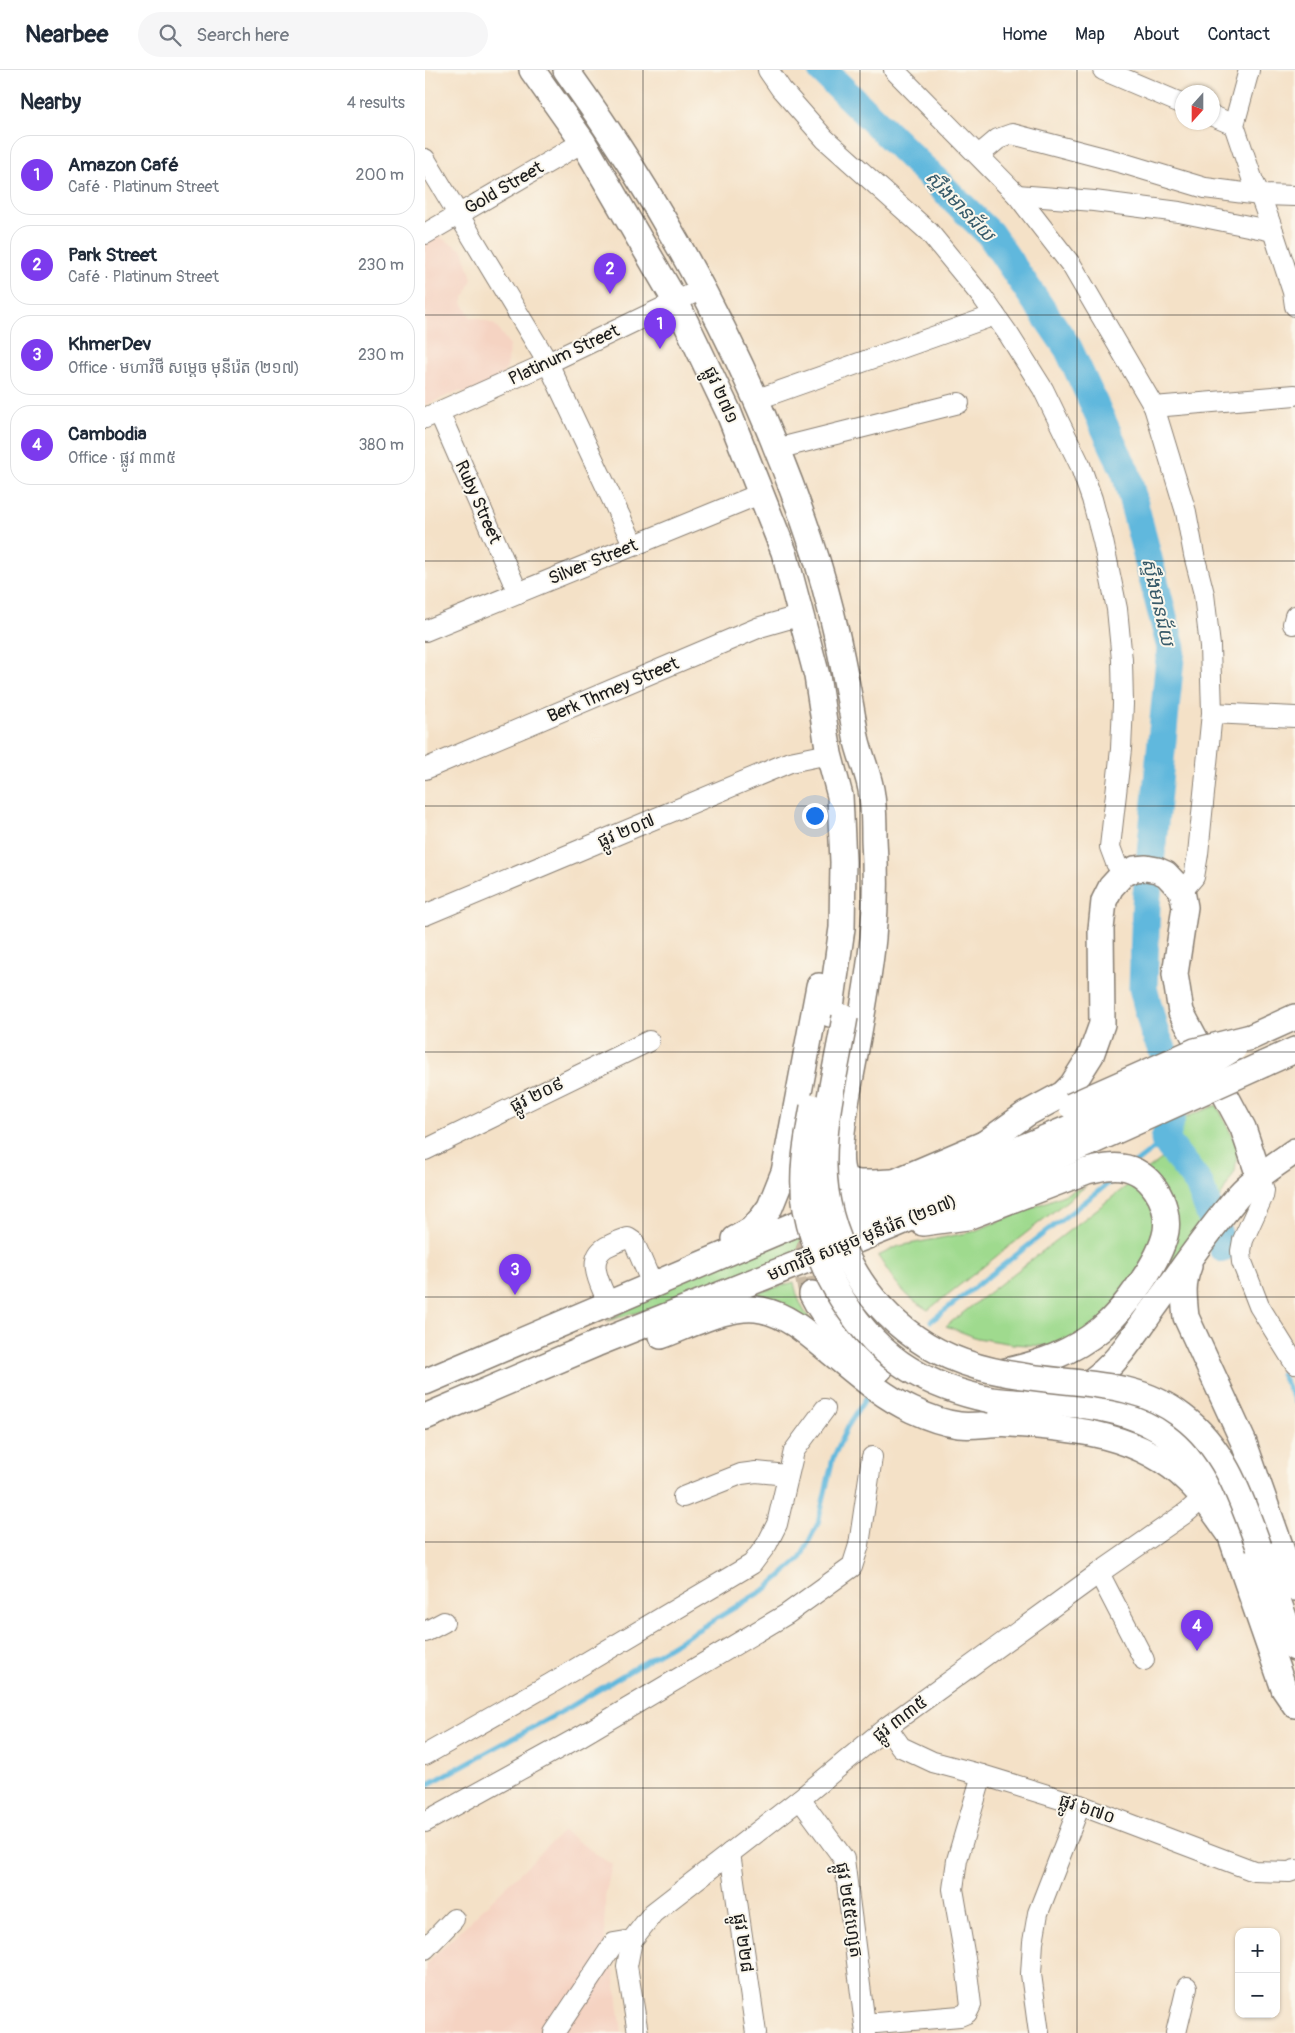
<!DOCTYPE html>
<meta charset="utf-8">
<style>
body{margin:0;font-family:Pangolin,"Noto Sans Khmer",sans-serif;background:#f6f6f7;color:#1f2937}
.controls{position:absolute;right:15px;bottom:15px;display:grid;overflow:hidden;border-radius:10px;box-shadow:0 1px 4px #0004}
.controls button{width:45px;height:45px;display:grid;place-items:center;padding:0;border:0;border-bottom:1px solid #e0e1e3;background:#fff;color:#1f2937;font:25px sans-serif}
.compass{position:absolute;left:750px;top:15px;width:45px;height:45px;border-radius:50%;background:#fff;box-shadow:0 1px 4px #0004;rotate:201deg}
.you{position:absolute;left:389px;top:745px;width:18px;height:18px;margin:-12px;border:4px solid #fff;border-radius:50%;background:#1a73e8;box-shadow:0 0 0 8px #1a73e833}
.badge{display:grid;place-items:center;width:32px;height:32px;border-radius:50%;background:#7c3aed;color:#fff;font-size:16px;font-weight:700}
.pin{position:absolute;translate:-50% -41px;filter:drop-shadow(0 1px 2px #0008)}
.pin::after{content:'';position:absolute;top:26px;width:18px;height:15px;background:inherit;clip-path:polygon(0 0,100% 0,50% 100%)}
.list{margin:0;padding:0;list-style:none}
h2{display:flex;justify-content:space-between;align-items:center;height:65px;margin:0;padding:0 20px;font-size:21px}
h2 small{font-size:16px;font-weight:400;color:#747a83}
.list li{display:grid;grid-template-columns:32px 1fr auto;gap:15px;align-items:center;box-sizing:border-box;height:80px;margin:0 10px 10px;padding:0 10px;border:1px solid #e0e1e3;border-radius:20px}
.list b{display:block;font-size:19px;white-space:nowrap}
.list p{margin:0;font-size:16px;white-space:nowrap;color:#747a83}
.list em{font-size:16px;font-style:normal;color:#747a83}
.icon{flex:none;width:28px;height:28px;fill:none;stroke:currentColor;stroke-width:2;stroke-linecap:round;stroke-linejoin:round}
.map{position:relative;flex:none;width:870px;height:1963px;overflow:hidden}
header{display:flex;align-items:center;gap:30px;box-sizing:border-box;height:70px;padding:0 25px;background:#fff;border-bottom:1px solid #e0e1e3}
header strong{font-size:24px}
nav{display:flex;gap:28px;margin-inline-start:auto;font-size:18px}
.search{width:350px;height:45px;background:#f6f6f7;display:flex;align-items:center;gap:12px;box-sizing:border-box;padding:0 18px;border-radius:28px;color:#747a83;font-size:19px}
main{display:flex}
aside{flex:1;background:#fff}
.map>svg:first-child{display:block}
.built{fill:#f5d3c2}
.green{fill:#9fda8e;stroke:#5e7b55}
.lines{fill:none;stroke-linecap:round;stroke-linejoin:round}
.stream{stroke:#60b8dd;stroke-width:5}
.river{stroke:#60b8dd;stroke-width:29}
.major-tunnel{stroke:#c9baa5;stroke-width:25;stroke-dasharray:25 12;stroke-linecap:butt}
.minor-casing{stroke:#887e72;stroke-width:22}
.major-casing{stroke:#887e72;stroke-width:28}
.minor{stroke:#fff;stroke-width:20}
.major{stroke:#fff;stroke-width:25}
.major-bridge-casing{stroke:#887e72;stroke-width:28;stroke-linecap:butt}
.major-bridge{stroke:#fff;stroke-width:25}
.grid{fill:none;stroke:#1c1c1c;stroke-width:1;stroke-opacity:0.55}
.labels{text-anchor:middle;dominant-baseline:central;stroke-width:4;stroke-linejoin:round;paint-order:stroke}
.street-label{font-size:18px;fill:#1c1c1c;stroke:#fbf7ec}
.water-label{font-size:19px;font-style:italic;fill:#375a69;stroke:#fbf7ec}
</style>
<header>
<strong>Nearbee</strong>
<div class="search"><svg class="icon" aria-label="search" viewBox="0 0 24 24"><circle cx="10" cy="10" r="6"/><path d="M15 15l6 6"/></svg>Search here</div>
<nav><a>Home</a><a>Map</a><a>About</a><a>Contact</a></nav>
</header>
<main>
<aside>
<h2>Nearby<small>4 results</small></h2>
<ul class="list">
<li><span class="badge">1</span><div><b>Amazon Café</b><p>Café · Platinum Street</p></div><em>200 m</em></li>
<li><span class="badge">2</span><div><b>Park Street</b><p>Café · Platinum Street</p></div><em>230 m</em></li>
<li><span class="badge">3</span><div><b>KhmerDev</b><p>Office · មហាវិថី សម្តេច មុនីរ៉េត (២១៧)</p></div><em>230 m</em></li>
<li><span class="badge">4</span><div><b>Cambodia</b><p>Office · ផ្លូវ ៣៣៥</p></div><em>380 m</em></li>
</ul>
</aside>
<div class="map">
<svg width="870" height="1963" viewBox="0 0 870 1963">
<rect width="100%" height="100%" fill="#fbf7ec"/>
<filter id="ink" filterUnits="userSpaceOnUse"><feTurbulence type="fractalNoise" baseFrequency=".02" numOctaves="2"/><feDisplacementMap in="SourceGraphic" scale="10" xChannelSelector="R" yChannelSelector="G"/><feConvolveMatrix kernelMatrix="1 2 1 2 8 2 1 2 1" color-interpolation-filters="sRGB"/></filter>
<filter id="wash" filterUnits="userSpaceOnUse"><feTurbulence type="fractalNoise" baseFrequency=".0096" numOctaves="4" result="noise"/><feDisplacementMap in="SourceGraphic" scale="20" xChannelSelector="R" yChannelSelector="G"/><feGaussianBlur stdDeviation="1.12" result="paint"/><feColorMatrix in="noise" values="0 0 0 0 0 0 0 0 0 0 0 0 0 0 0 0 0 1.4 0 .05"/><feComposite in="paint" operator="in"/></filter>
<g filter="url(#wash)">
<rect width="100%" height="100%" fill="#f4e1c7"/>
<g class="built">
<polygon points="14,167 38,180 47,209 37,232 46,248 52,248 70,255 84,274 82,298 68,317 45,325 34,321 0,335 0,168"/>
<polygon points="138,1761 187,1795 180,1827 180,1891 189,1901 197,1963 0,1963 0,1895"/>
</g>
<g class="green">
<polygon points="792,1035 813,1078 810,1101 793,1131 784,1108 752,1066 756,1049"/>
<polygon points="743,1084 770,1124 780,1148 694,1266 679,1280 588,1274 552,1268 521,1256"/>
<path d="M661 1116 503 1240C477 1225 469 1210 453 1186L474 1176 547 1162Z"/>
<polygon points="380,1157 372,1186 253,1231 182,1251 247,1215"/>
<path d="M369 1212C372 1228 377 1240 388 1253L305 1231Z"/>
</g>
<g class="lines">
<g class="stream">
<polyline points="710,1093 740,1070"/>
<polyline points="506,1251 693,1106"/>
<polyline points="856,1304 870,1331"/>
<polyline points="0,1716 145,1637 342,1518 375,1489 393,1453 408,1388 423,1356 443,1325"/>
</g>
<polyline class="river" points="397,0 565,164 643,278 701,403 746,578 721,835 718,918 729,961 754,1017 740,1070 774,1114 798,1178"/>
</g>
</g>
<g filter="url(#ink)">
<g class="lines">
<path class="major-tunnel" d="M387 1172C377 1188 381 1207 387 1224"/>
<defs>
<g id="minor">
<polyline points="343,0 356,19 400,69 504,162 558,228 584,265 618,319 655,395 667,429 678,471 692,539 697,590 698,634 696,679 685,777 691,793 698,804"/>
<polyline points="469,0 592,125 647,196 729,337 761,442 769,485 779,524 785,576 787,643 773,784 769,807 757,821"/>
<polyline points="678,0 758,34"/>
<polyline points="824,0 809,55 828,111 835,125 848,161 868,222 870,236"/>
<polyline points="788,46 809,55"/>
<polyline points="554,85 573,69 587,64 694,92 780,118 835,125 870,126"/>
<polyline points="0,89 123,293 209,476"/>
<polyline points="592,125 669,131 754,142 848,161"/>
<polyline points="0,164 158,72"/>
<polyline points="330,330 570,245"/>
<polyline points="729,337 870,325"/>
<polyline points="14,342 93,523"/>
<polyline points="0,348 123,293 277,219"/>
<polyline points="351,379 534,333"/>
<polyline points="868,554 870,546"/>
<polyline points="0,561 337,423"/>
<polyline points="787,643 870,647"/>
<polyline points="0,699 335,557 377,545"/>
<polyline points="0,845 365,692 404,684"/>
<polyline points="0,1080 224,971"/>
<polyline points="834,1106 839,1120 838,1126 818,1170 816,1181 817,1192 834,1236 870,1294"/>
<path d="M183 1233C176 1215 160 1190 181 1177 189 1173 195 1170 203 1168L209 1172 227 1214"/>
<polyline points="258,1427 316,1404 331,1402 362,1405"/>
<polyline points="674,1503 719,1590"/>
<polyline points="0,1562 19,1552"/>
<polyline points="462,1657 476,1677 508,1692 557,1705 655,1735 829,1801 864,1802 870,1800"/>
<polyline points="0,1685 125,1614 327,1494 342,1474 352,1454 369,1381 400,1339"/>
<polyline points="375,1729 419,1789 441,1963"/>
<polyline points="0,1752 156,1666 362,1544 427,1497 434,1475 447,1387"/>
<polyline points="305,1783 331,1963"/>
<polyline points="0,1879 29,1849"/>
<polyline points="440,1954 535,1946 542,1943 546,1935 541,1894 528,1819 532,1790 557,1705"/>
<polyline points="129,1963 189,1873 207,1870"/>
<polyline points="213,1963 202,1896 207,1870 228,1843 375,1729 462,1657 674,1503 762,1442 778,1428"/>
<polyline points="614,1963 606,1904 608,1872 613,1843 655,1735"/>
<polyline points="751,1963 762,1917"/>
</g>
<g id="major">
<polyline points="107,0 158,72 251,232 303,341 359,482 392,606 404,684 415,726 418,792 417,858 405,944"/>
<path d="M141 0C244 143 329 302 385 469 407 533 420 600 431 667 435 687 445 706 447 726 449 740 449 755 449 769 451 802 451 835 448 868 444 907 437 946 430 984 426 1009 408 1085 419 1106 425 1117 455 1112 466 1112"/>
<polyline points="826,967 870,947"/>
<polyline points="839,994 870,980"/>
<polyline points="559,1074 601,1044 638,1024 647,1015 666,985 677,954 676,859 679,831 686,817 698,804 710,799 721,798 732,800 741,804 757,821 760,837 750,904 756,942 818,1058 834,1106"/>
<polyline points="427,1148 654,1054"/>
<path d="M498 1153 542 1147 662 1101C673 1099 684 1095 696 1097 725 1100 745 1133 741 1161 736 1190 699 1240 676 1259 647 1283 614 1294 577 1302"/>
<polyline points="310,1169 326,1160 337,1148 345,1137 359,1102 394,916"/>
<path d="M764 1196C757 1213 759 1228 761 1247L819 1373 870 1518"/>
<path d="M387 1224C402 1255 428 1278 455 1299"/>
<path d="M236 1266C264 1256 307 1233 337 1240 361 1245 380 1261 398 1276 427 1299 454 1325 487 1340 502 1347 518 1353 534 1355 551 1357 570 1352 587 1354 650 1358 716 1365 763 1411 780 1427 793 1448 807 1467"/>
<polyline points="0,1312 575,1067"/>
<path d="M649 1320C686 1306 706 1269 728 1239 756 1201 782 1162 813 1126 829 1108 850 1095 870 1081"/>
<path d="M566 1330C595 1334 624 1333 653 1335 725 1342 765 1371 795 1435L859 1619 870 1635"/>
<polyline points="0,1347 171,1274 465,1157 664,1073"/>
<polyline points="834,1477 870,1578"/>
</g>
</defs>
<use href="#minor" class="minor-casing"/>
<use href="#major" class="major-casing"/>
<use href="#minor" class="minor"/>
<use href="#major" class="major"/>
<defs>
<g id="major-bridge">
<path d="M420 947C412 996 398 1046 399 1096 400 1163 436 1230 491 1268 522 1290 561 1301 598 1306 652 1315 711 1310 757 1346 800 1378 816 1428 834 1477"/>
<polyline points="646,1036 770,981 826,967"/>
<path d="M388 1037C382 1070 375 1105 381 1139 392 1198 432 1267 484 1299 509 1315 537 1324 566 1330"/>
<polyline points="654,1054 778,997 809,978"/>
<polyline points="664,1073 839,994"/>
</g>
</defs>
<use href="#major-bridge" class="major-bridge-casing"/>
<use href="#major-bridge" class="major-bridge"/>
</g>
</g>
<path class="grid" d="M218 0V1963M435 0V1963M652 0V1963M0 245H870M0 491H870M0 736H870M0 982H870M0 1227H870M0 1472H870M0 1718H870"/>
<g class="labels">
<g class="street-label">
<text transform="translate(79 118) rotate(-30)">Gold Street</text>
<text transform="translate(139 285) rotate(-25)">Platinum Street</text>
<text transform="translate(296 325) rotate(66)">ផ្លូវ ២៧១</text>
<text transform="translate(53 432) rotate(66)">Ruby Street</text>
<text transform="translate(168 492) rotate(-22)">Silver Street</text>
<text transform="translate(188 620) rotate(-23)">Berk Thmey Street</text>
<text transform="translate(201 761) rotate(-23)">ផ្លូវ ២០៧</text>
<text transform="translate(112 1025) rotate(-26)">ផ្លូវ ២០៩</text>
<text transform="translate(437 1168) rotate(-22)">មហាវិថី សម្តេច មុនីរ៉េត (២១៧)</text>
<text transform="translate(475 1649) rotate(-37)">ផ្លូវ ៣៣៥</text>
<text transform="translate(662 1739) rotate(19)">ផ្លូវ ៦៧០</text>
<text transform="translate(424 1840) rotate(81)">ផ្លូវ ២៥៥ហ្សេត</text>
<text transform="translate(318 1873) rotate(82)">ផ្លូវ ២២៨</text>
</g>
<g class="water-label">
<text transform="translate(535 136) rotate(46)">ស្ទឹងមានជ័យ</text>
<text transform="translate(733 532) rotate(77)">ស្ទឹងមានជ័យ</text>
</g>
</g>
</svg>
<div class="controls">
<button>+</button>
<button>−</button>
</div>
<svg class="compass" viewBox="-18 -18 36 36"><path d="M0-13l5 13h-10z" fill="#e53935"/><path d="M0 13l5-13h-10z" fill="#747a83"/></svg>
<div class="you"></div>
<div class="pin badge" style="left:235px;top:279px">1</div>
<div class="pin badge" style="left:185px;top:224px">2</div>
<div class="pin badge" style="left:90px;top:1225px">3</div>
<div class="pin badge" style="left:772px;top:1581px">4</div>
</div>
</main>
